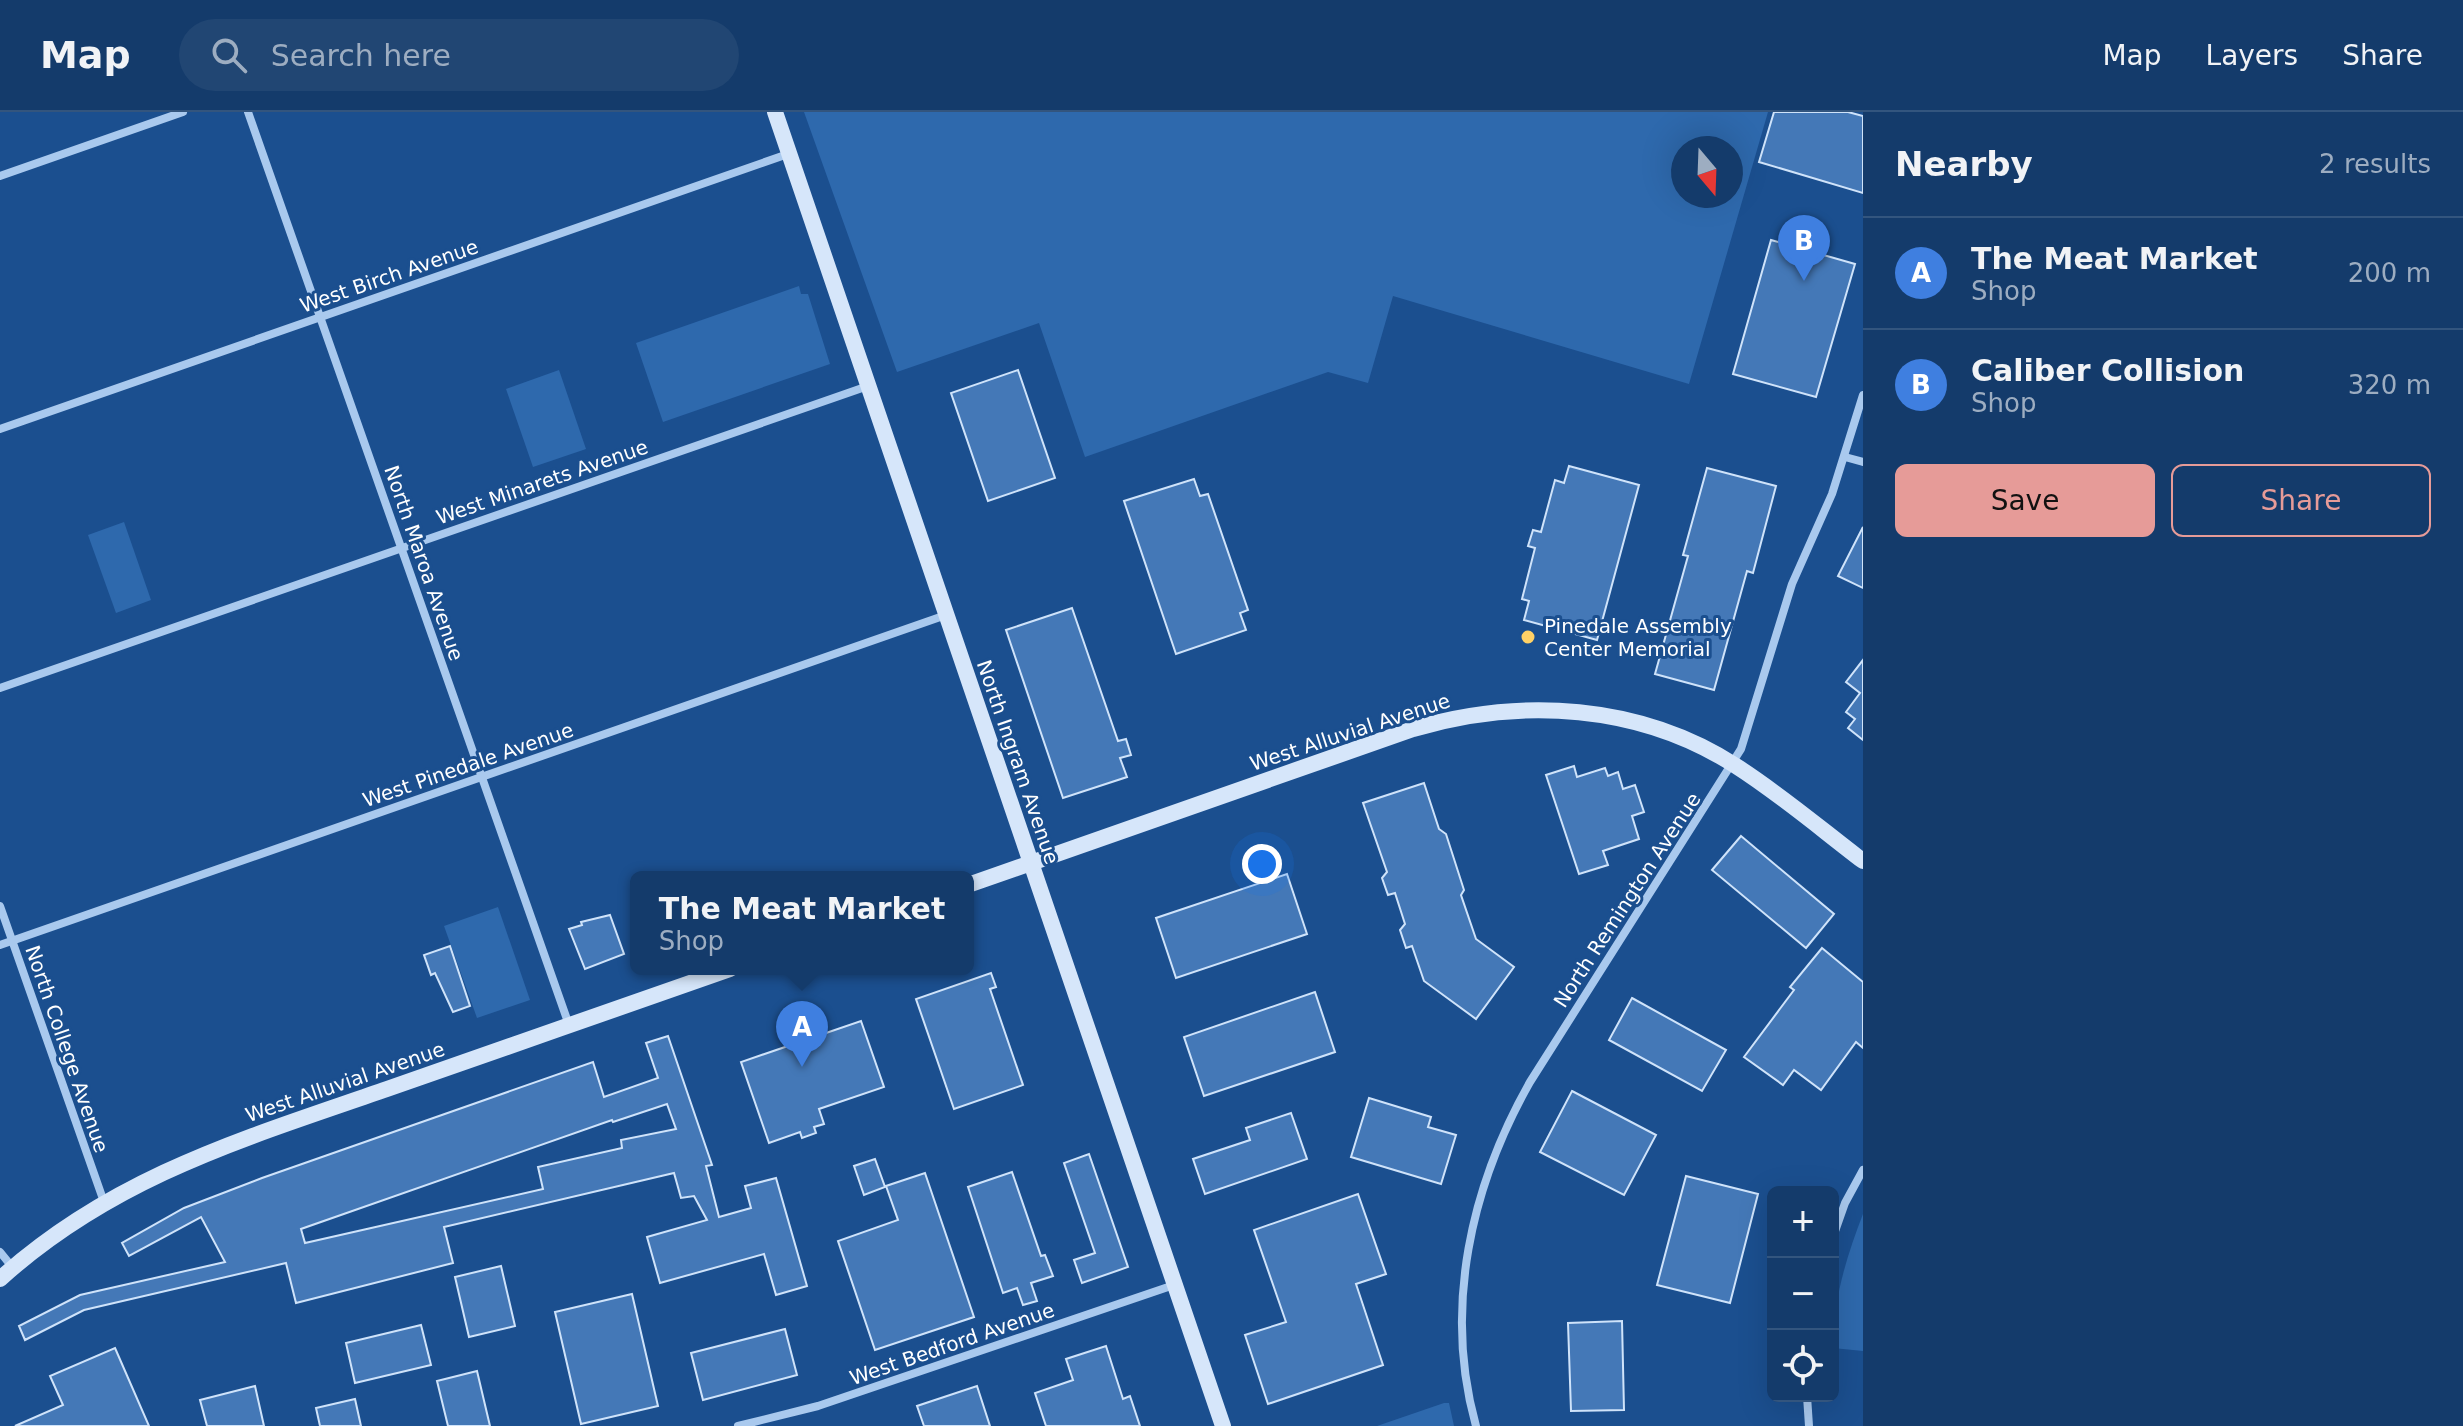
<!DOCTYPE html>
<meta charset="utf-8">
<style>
body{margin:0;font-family:"DejaVu Sans",sans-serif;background:#214673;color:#f1f3f6}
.controls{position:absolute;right:24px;bottom:24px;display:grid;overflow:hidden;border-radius:12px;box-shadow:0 8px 32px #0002}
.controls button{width:72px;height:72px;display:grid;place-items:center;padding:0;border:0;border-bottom:2px solid #33557e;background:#143b6b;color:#f1f3f6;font:40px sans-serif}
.compass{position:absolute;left:1671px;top:24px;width:72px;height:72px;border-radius:50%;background:#143b6b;box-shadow:0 8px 32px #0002;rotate:161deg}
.you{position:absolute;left:1262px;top:752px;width:28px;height:28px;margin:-20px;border:6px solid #fff;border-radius:50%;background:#1a73e8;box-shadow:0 0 0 12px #1a73e833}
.badge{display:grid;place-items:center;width:52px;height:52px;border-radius:50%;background:#e69b98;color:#fff;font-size:26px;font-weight:700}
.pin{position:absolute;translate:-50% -66px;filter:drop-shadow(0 2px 4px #0008)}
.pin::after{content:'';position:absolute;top:42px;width:28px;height:24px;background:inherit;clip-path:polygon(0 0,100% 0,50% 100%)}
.popup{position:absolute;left:630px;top:759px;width:344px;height:104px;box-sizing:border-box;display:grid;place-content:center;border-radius:12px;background:#143b6b;filter:drop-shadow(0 2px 6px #0005);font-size:26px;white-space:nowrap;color:#9dadc1}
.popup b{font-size:30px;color:#f1f3f6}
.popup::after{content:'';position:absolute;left:50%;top:100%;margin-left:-16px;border:16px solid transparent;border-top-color:#143b6b}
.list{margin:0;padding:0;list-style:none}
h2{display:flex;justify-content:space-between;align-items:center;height:104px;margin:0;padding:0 32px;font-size:34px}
h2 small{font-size:26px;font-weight:400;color:#9dadc1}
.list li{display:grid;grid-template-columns:52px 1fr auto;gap:24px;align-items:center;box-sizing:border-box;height:112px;padding:0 32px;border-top:2px solid #33557e}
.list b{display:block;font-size:30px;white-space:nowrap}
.list p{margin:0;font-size:26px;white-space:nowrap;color:#9dadc1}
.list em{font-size:26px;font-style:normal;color:#9dadc1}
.actions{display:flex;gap:16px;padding:24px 32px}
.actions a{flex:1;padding:18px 0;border:2px solid #e69b98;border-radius:12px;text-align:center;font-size:28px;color:#e69b98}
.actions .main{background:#e69b98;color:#111}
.icon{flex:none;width:44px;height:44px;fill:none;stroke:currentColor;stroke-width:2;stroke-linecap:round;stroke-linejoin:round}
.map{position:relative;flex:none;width:1863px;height:1314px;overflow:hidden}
header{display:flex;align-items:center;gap:48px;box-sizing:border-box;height:112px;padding:0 40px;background:#143b6b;border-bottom:2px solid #33557e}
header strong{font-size:38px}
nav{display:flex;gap:44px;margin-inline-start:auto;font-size:28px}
.search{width:560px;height:72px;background:#214673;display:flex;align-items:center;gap:20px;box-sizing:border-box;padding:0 28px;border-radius:44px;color:#9dadc1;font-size:30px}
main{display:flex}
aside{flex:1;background:#143b6b}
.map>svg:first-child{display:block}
.green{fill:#2e69ad;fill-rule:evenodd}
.building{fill:#4478b7;stroke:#cfe3fa;stroke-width:2;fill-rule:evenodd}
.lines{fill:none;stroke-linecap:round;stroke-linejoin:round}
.street{stroke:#a9c9ee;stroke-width:8}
.secondary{stroke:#d6e6fa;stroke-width:16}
.poi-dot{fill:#ffd166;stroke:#1b4f8f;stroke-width:3}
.labels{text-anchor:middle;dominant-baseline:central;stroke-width:6;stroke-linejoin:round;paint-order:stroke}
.street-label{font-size:20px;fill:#fff;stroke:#1b4f8f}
.poi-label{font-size:20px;fill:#fff;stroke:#1b4f8f;text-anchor:start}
</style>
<header>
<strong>Map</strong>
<div class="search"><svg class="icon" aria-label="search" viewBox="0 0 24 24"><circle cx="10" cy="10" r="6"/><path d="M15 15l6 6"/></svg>Search here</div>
<nav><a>Map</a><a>Layers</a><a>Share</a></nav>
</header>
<main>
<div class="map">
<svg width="1863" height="1314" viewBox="0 0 1863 1314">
<rect width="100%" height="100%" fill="#1b4f8f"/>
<g class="green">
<path d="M804 0H1768L1689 272 1393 184 1368 271 1328 260 1085 345 1039 211 897 260ZM1683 36H1731V84H1683Z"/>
<polygon points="799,174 801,182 808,182 830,252 663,310 636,231"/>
<polygon points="559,258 586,337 533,355 506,277"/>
<polygon points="124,410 151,488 116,501 88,423"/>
<polygon points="498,795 530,888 477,906 444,814"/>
<path d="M1863 1102V1239L1833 1236C1833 1188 1846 1146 1863 1102Z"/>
<polygon points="1444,1291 1449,1291 1454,1314 1377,1314"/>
</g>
<g class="building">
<polygon points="1774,0 1848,0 1863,4 1863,81 1759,50"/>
<polygon points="1771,128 1855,152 1816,285 1733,262"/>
<polygon points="1018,258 1055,366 988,389 951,281"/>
<polygon points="1569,354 1639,373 1597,528 1524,508 1529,489 1522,487 1535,436 1528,434 1533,418 1541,420 1555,368 1564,371"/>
<polygon points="1707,356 1776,374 1753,461 1747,459 1714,578 1655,562 1688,444 1683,443"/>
<polygon points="1194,367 1200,384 1208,382 1248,498 1240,501 1246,518 1176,542 1124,389"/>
<polygon points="1863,415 1863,476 1838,464"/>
<polygon points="1072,496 1118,629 1126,627 1131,643 1120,646 1127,665 1063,686 1006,518"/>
<polygon points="1863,548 1863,628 1848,616 1855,607 1846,600 1860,581 1846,570"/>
<polygon points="1574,654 1577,665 1605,656 1608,664 1618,660 1623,677 1635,673 1644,700 1632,704 1639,727 1603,739 1608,753 1579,762 1546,663"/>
<polygon points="1424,671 1439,717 1446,722 1464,778 1461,783 1476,827 1514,855 1476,907 1424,869 1412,834 1406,836 1400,818 1405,812 1395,781 1388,783 1382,766 1387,760 1363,691"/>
<polygon points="1741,724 1834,802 1806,836 1712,758"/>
<polygon points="1287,762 1307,822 1176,866 1156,806"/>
<polygon points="610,803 624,842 585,857 569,817 582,813 581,810"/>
<polygon points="450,834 470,894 453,900 435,861 431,863 424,843"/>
<polygon points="1822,836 1863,870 1863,936 1856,930 1821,978 1794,958 1783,973 1744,945 1794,878 1790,875"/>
<polygon points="991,861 996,875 990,877 1023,973 954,997 916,887"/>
<polygon points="1315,880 1335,940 1204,984 1184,925"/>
<polygon points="1632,886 1726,938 1702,979 1609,928"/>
<polygon points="861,909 884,975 819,997 824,1012 814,1015 816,1021 802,1026 800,1020 769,1031 741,950"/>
<path d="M668 924 712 1053 706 1054 719 1105 751 1096 745 1074 776 1066 807 1174 776 1183 764 1142 660 1171 647 1125 707 1108 694 1084 681 1086 674 1061 444 1115 453 1151 296 1191 286 1151 84 1198 25 1228 19 1214 80 1183 225 1150 201 1105 129 1144 122 1131 184 1096 262 1066 593 950 604 985 658 966 646 931ZM667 992 676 1017 621 1028 622 1036 538 1055 543 1077 305 1131 301 1117 612 1008 613 1010Z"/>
<polygon points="1572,979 1656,1023 1624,1083 1540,1040"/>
<polygon points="1369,986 1431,1005 1428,1015 1456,1023 1441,1072 1351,1045"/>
<polygon points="1291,1001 1307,1047 1205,1082 1193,1047 1250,1028 1246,1016"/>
<polygon points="1089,1042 1128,1155 1082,1171 1074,1148 1095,1141 1064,1051"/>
<polygon points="875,1047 885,1075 864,1083 854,1054"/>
<polygon points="1012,1060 1041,1144 1045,1143 1053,1164 1031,1171 1037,1189 1023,1193 1017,1176 1003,1181 968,1075"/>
<polygon points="925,1061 974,1205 875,1238 838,1129 898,1108 886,1074"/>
<polygon points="1686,1064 1758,1082 1730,1191 1657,1173"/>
<polygon points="1358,1082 1386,1162 1356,1172 1383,1253 1268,1292 1245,1223 1286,1210 1254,1118"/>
<polygon points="501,1154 515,1214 469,1225 455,1165"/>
<polygon points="632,1182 658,1294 581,1312 555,1200"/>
<polygon points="1622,1209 1624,1298 1571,1299 1568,1211"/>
<polygon points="421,1213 431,1253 355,1271 346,1231"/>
<polygon points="785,1217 797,1263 703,1288 691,1241"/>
<polygon points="1106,1234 1123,1287 1130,1284 1140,1314 1046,1314 1035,1281 1073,1268 1066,1247"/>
<polygon points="115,1236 149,1314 15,1314 63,1293 50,1264"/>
<polygon points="477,1259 490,1314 448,1314 437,1269"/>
<polygon points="255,1274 264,1314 207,1314 200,1288"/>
<polygon points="977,1274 990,1314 924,1314 917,1294"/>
<polygon points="355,1287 361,1314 320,1314 316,1296"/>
</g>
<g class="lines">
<g class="street">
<polyline points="248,0 569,913"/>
<polyline points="0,64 183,0"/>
<polyline points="0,317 788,42"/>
<polyline points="1845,345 1863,350"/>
<polyline points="0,576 868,274"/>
<polyline points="0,794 104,1090"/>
<polyline points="0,833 946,503"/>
<polyline points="1833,1125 1845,1091 1863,1058"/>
<polyline points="0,1140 13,1156"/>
<polyline points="1807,1284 1809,1314"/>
<polyline points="738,1314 818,1294 1174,1173"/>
<path d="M1476 1314C1443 1196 1471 1074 1530 970L1741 637 1792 472 1832 382 1863 283"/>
</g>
<g class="secondary">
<polyline points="775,0 1223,1314"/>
<path d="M968 773 1413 617C1521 585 1640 592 1736 654 1780 682 1821 717 1863 749"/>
<path d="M0 1167C114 1064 246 1026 387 977 501 937 616 897 730 857"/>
</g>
</g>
<circle class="poi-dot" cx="1528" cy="525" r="8"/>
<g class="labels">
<g class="street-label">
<text transform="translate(389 164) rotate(-19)">West Birch Avenue</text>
<text transform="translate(542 370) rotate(-19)">West Minarets Avenue</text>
<text transform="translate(424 451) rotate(71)">North Maroa Avenue</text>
<text transform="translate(1350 620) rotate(-18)">West Alluvial Avenue</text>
<text transform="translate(1018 650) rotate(71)">North Ingram Avenue</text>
<text transform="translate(468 653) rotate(-19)">West Pinedale Avenue</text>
<text transform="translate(1627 788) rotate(-57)">North Remington Avenue</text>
<text transform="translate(67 937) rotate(71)">North College Avenue</text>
<text transform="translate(345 970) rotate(-19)">West Alluvial Avenue</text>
<text transform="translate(952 1232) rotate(-19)">West Bedford Avenue</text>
</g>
<g class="poi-label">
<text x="1544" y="514">Pinedale Assembly<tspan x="1544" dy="23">Center Memorial</tspan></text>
</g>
</g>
</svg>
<div class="controls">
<button>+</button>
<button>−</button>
<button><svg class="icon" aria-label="locate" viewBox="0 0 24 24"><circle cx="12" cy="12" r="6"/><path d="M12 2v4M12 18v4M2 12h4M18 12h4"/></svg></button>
</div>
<svg class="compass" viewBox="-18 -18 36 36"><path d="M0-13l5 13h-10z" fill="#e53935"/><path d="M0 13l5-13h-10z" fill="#9dadc1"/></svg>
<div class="you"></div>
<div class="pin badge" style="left:802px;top:955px;background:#3f7fe0">A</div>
<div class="popup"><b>The Meat Market</b>Shop</div>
<div class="pin badge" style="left:1804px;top:169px;background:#3f7fe0">B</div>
</div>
<aside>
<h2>Nearby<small>2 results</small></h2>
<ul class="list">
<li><span class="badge" style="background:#3f7fe0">A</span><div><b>The Meat Market</b><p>Shop</p></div><em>200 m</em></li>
<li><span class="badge" style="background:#3f7fe0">B</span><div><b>Caliber Collision</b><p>Shop</p></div><em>320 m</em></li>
</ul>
<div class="actions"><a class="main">Save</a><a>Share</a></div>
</aside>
</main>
